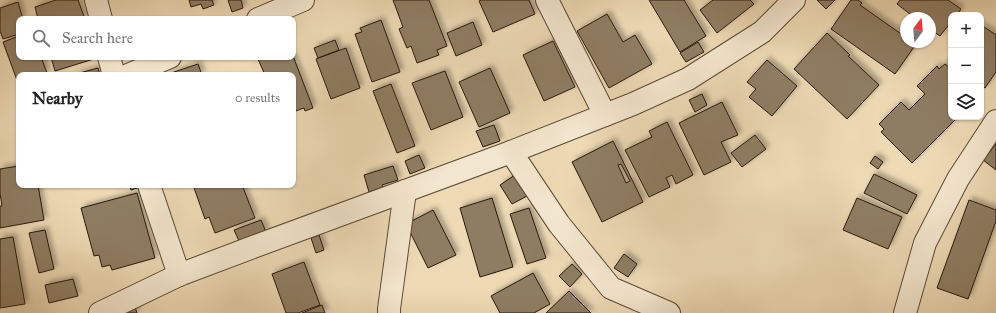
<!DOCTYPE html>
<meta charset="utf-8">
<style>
body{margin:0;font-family:"IM FELL Great Primer",serif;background:#f2f2f2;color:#222}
.controls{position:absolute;right:12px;top:12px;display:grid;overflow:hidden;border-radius:8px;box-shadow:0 1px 3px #0004}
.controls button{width:36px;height:36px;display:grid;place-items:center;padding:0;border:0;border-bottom:1px solid #e0e0e0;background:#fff;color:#222;font:20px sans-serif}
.compass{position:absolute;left:900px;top:12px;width:36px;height:36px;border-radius:50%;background:#fff;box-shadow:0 1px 3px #0004;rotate:16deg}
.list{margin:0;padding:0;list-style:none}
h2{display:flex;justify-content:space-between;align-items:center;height:52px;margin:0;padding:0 16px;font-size:17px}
h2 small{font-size:13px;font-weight:400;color:#767676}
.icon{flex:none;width:22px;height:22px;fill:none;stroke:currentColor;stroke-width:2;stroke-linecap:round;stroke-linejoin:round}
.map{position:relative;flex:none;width:996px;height:313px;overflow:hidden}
.search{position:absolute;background:#fff;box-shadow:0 1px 3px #0004;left:16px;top:16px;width:280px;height:44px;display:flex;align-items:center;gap:10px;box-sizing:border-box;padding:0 14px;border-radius:8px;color:#767676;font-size:15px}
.panel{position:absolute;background:#fff;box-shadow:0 1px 3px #0004;left:16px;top:72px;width:280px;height:116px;border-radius:8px}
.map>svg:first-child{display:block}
.building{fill:#8f7d63;stroke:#291a0c;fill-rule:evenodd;filter:url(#shadow)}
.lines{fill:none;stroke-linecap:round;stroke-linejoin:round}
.minor-casing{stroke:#5a4a36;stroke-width:24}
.minor{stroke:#f3e6ce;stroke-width:22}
</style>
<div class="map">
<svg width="996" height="313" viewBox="0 0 996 313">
<defs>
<filter id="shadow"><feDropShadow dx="3.5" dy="-3.5" stdDeviation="2" flood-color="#0004"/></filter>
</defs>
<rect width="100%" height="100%" fill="#edd9b4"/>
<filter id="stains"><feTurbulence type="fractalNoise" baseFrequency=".005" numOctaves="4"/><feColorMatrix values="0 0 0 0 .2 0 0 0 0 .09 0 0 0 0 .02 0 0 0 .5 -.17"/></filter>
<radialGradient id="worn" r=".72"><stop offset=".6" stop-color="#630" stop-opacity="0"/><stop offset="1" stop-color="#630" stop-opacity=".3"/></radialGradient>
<g class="building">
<polygon points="56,0 78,0 85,19 38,19 35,7"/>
<polygon points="189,0 212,0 214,5 203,9 201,4 191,7"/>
<polygon points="228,0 241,0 243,8 232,12"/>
<polygon points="393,0 429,0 447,46 437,50 439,55 417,63 411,46 407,48 399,29 403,27"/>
<polygon points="481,0 529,0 535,14 493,32 479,1"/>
<polygon points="649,0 684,0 706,36 680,52"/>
<polygon points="713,0 750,0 754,4 717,33 700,10"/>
<polygon points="817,0 835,0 826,9"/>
<polygon points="851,0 858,0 862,3 860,5 904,36 906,35 906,42 913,42 911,45 914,47 895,74 831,29"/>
<polygon points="900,0 948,0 961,9 957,15 951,15 951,22 940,36 930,29 930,18 915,18 897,4"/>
<polygon points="18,2 23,19 19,19 19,34 3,39 0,31 0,8"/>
<polygon points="607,14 623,42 635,35 652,64 609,88 577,31"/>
<polygon points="381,20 400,72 372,82 355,34 362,32 360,28"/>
<polygon points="473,22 482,45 456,56 447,33"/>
<polygon points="981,25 996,35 996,72 985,88 981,85"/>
<polygon points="827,33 850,55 848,56 879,85 847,119 794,69"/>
<polygon points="19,36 19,57 41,57 47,73 41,75 19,75 19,83 18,83 3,42"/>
<polygon points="335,40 339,50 318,58 314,48"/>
<polygon points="553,41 575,87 544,101 523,55"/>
<polygon points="698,42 704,52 686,62 680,53"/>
<polygon points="346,48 360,88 331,99 316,59"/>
<polygon points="293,56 313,108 305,111 304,108 293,112 293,75 265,75 258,59 264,57 293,57"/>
<polygon points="51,57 97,57 97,58 55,71"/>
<polygon points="767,60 797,86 772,116 749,97 756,89 747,82"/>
<polygon points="198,64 202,75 165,75"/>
<polygon points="945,64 951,69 951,117 958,117 912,163 881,132 884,129 879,124 901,102 909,110 925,94 917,86 937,66 939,69"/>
<polygon points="98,68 100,75 72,75"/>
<polygon points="490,68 510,113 479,127 459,82"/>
<polygon points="445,71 463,117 431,130 412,83"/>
<polygon points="391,84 415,146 397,153 373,91"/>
<polygon points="702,94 707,105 695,112 689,100"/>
<polygon points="722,102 738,135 721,142 731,162 704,175 679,123"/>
<polygon points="667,122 693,175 676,184 672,175 666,178 670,187 649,197 625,150 652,137 649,131"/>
<polygon points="494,125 500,141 483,147 476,131"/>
<polygon points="755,135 766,149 742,167 731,153"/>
<path d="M613 141 643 202 602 222 572 162ZM621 164 630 181 626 183 618 165Z"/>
<polygon points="996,144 996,170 983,160"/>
<polygon points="419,155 425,168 410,174 405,161"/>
<polygon points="875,156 883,162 878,169 870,163"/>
<polygon points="19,166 19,185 38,185 44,220 0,228 0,206 2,206 0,193 0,169"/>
<polygon points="393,166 398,180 382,185 383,187 369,192 364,175"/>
<polygon points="874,174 917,195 907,214 864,193"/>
<polygon points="515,175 527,196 512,204 500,185"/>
<polygon points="129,185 143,185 143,186 131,190"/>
<polygon points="193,185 242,185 255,218 215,233 209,217 205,219"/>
<polygon points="137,193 155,258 112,270 110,265 102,267 99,255 94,256 81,208"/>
<polygon points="492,198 513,267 480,277 460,208"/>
<polygon points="857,198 902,217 888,249 843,230"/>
<polygon points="969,200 996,210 996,221 968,299 937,288"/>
<polygon points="529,208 546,258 527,264 510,214"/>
<polygon points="433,210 456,255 428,268 406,224"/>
<polygon points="261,220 266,232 240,243 234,230"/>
<polygon points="45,230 54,269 39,273 29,233"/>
<polygon points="319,235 324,250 316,253 311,238"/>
<polygon points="13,237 25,304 0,308 0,239"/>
<polygon points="624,254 637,264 628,277 614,268"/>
<polygon points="304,262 320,305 298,313 286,313 272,274"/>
<polygon points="572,264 582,274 570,287 559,276"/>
<polygon points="533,273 550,304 534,313 500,313 491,296"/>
<polygon points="73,279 78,296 49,303 45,285"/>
<polygon points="569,291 591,313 546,313"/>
<polygon points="322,305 325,313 302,313"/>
<polygon points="135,307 137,313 129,313 128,310"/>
</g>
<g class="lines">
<defs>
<g id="minor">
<polyline points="96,0 101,19"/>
<polyline points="547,0 605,115"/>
<polyline points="258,19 303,0"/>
<polyline points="109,57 114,75"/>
<polyline points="128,75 170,57"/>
<polyline points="511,152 559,224 611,288 669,313"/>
<polyline points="149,185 179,275"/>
<polyline points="100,313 179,275 253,247 511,152 633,104 688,79 762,32 794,0"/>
<polyline points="389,313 389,309 405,191"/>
<polyline points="905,313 925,243 958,179 996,121"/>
</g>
</defs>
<use href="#minor" class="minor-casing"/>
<use href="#minor" class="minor"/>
</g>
<rect width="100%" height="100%" filter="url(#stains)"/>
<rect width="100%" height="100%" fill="url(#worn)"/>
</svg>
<div class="controls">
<button>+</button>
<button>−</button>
<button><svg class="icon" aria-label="layers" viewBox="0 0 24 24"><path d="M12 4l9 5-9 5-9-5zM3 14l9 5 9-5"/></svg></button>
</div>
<svg class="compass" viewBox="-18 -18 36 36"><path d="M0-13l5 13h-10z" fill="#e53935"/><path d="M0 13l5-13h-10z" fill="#767676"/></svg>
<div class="search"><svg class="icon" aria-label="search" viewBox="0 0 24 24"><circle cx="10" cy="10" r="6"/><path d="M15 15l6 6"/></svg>Search here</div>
<section class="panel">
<h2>Nearby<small>0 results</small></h2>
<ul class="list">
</ul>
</section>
</div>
